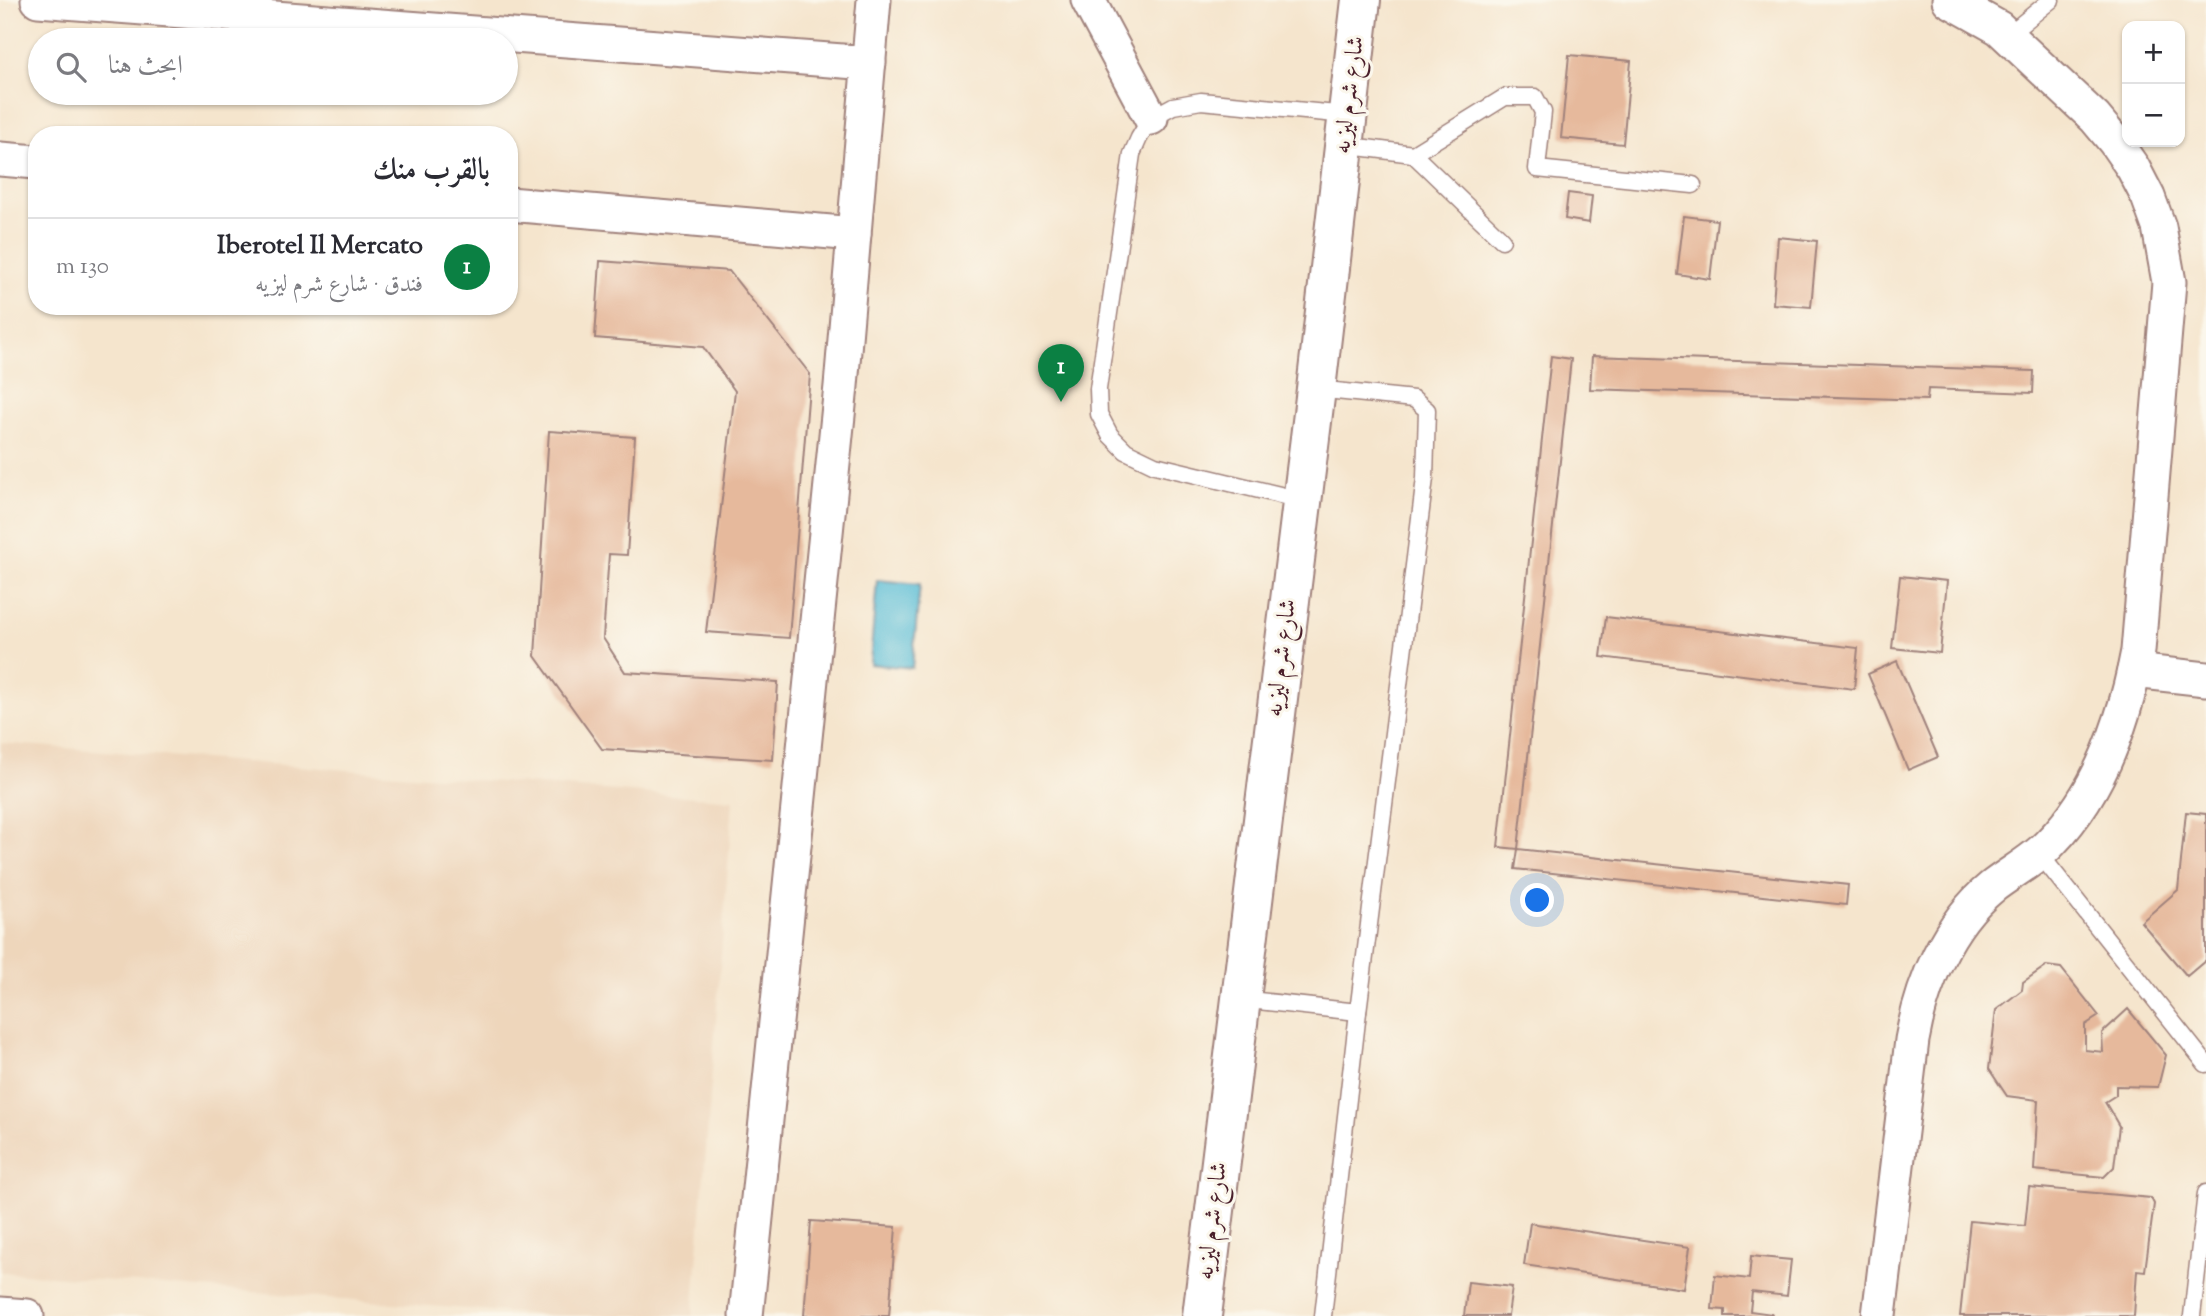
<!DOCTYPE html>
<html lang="ar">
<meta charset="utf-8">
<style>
body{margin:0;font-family:"Sorts Mill Goudy",Amiri,serif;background:#f2f2f3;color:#2b2b33;direction:rtl}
.controls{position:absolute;right:21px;top:21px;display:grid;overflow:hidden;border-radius:14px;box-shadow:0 2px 5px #0004}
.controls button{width:63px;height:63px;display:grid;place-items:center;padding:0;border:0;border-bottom:2px solid #e1e1e2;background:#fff;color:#2b2b33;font:35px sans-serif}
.you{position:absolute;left:1538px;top:901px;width:24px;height:24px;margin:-18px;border:5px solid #fff;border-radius:50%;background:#1a73e8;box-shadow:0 0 0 10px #1a73e833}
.badge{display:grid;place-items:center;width:46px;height:46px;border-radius:50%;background:#0b8043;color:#fff;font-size:23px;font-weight:700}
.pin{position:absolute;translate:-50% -58px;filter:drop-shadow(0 2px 4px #0008)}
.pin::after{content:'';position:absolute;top:37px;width:24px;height:21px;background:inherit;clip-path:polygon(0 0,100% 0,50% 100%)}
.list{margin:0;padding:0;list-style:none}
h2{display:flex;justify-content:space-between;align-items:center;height:91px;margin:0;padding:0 28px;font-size:30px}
h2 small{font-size:23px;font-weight:400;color:#7c7c81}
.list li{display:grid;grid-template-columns:46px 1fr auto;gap:21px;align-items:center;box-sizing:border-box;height:98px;padding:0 28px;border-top:2px solid #e1e1e2}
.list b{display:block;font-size:26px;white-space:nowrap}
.list p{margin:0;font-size:23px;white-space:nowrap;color:#7c7c81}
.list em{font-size:23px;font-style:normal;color:#7c7c81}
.icon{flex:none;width:38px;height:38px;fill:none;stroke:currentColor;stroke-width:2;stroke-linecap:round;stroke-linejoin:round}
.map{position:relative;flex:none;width:2206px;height:1316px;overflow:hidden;direction:ltr}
.search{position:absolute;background:#fff;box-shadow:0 2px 5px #0004;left:28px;top:28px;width:490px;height:77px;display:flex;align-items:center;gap:18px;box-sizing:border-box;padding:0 24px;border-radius:38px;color:#7c7c81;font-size:26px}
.panel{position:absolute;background:#fff;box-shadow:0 2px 5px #0004;left:28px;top:126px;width:490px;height:189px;border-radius:28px;direction:rtl}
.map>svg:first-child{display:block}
.built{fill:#eed6bb}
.water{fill:#57bcd5;stroke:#506e80;stroke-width:2}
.building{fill:#e6b99c}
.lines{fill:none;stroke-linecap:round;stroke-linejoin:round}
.lane-casing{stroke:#a0827c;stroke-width:19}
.street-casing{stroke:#a0827c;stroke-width:37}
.secondary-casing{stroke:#a0827c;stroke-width:42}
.lane{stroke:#fff;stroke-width:16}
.street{stroke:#fff;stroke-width:33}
.secondary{stroke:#fff;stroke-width:38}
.labels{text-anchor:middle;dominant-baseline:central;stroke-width:6;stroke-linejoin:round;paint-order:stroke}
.street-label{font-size:24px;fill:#4a1f2b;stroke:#fbf7ec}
</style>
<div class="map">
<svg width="2206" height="1316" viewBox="0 0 2206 1316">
<rect width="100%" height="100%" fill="#fbf7ec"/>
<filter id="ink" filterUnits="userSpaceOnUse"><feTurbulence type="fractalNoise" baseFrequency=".0143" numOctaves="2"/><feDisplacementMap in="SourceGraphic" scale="14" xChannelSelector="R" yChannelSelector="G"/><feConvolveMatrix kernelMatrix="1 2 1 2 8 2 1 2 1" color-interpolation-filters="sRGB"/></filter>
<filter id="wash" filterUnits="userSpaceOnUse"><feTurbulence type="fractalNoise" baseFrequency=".00686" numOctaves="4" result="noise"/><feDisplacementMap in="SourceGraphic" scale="28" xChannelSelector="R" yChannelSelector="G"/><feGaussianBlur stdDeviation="1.57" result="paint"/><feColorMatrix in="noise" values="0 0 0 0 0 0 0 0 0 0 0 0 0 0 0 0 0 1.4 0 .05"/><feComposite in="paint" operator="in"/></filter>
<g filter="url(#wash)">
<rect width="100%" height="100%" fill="#f5e5cd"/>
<polygon class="built" points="0,743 733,800 693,1316 558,1316 0,1272"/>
<polygon class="water" points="877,580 920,584 912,668 870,664"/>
<g id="blocks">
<g class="building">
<polygon points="1569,55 1631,61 1623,144 1561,138"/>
<polygon points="1568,193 1592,196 1589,223 1565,219"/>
<polygon points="1684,216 1717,220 1710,279 1677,274"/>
<polygon points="1778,237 1817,241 1811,307 1773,304"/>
<polygon points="600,261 729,271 810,374 789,638 706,632 735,391 703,347 595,338"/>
<polygon points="1551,356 1571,359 1518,849 1498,847"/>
<polygon points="1592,356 2034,371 2033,393 1928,389 1927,400 1590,389"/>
<polygon points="549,431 635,437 627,555 609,554 603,638 625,672 778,682 773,760 602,749 535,656"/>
<polygon points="1900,576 1947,581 1940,653 1892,648"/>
<polygon points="1606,617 1858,648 1854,689 1601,657"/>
<polygon points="1897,661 1938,757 1908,770 1868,674"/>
<polygon points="2186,812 2206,814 2206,960 2187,976 2141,922 2178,890"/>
<polygon points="1518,849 1848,885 1846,905 1515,869"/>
<polygon points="2046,966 2061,968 2099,1016 2085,1025 2085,1050 2103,1052 2102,1033 2128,1009 2166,1055 2158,1087 2116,1086 2116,1095 2105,1102 2119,1126 2114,1167 2104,1177 2034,1170 2038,1100 2007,1096 1989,1069 1996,1010 2022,990 2023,982"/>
<polygon points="2029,1187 2151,1198 2154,1204 2145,1271 2137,1270 2134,1316 1960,1316 1970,1221 2025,1226"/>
<polygon points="811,1221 896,1227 889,1316 804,1316"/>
<polygon points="1530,1223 1690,1247 1684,1289 1524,1265"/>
<polygon points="1751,1256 1791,1260 1787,1296 1752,1292 1750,1311 1772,1314 1771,1316 1725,1316 1725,1310 1712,1309 1715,1275 1749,1279"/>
<polygon points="1468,1282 1512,1287 1508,1316 1464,1316"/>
</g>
</g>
</g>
<g filter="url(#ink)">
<use href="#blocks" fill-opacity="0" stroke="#a0827c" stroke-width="2"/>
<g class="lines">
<defs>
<g id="lane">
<polyline points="2007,36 2051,0"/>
<polyline points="1343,145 1413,154 1505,97 1535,97 1543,112 1537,169 1693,185"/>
<polyline points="1413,154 1502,240"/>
<polyline points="1316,389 1414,399 1427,410 1425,478 1358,1012 1323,1316"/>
<polyline points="1301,500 1155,465 1126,451 1110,435 1099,414 1098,389 1132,154 1139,138 1151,118 1173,106 1201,101 1347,115"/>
<polyline points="2038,852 2206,1064"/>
<polyline points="1240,999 1358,1012"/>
<polyline points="2192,1316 2206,1193"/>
</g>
<g id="street">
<polyline points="38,0 869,63"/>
<polyline points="1088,0 1151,118"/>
<polyline points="0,159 37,162"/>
<polyline points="509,204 854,234"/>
<polyline points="2134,671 2206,679"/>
<polyline points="0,1314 27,1316"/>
<polyline points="746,1316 841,386 874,0"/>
<path d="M1879 1316 1912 1040C1922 984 1947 924 1992 887 2011 872 2035 860 2051 842 2101 791 2125 720 2138 651L2169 282 2159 227 2148 197 2133 168 2115 142 2095 118 1999 28 1949 0"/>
</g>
<polyline id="secondary" points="1202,1316 1316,389 1361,0"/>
</defs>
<use href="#lane" class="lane-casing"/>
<use href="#street" class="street-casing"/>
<use href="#secondary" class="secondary-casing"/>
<use href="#lane" class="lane"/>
<use href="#street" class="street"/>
<use href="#secondary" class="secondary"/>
</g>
</g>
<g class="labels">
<g class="street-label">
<text transform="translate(1350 95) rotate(-83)">شارع شرم ليزيه</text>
<text transform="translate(1282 658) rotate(-83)">شارع شرم ليزيه</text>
<text transform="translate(1213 1221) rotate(-83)">شارع شرم ليزيه</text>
</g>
</g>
</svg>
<div class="controls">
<button>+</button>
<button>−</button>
</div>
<div class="you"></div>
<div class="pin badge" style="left:1061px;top:402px">1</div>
<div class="search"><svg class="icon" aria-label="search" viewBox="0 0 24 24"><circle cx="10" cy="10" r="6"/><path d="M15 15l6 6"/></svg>ابحث هنا</div>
<section class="panel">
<h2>بالقرب منك<small></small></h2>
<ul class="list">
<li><span class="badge">1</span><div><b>Iberotel Il Mercato</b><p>فندق · شارع شرم ليزيه</p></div><em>130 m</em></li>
</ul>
</section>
</div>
